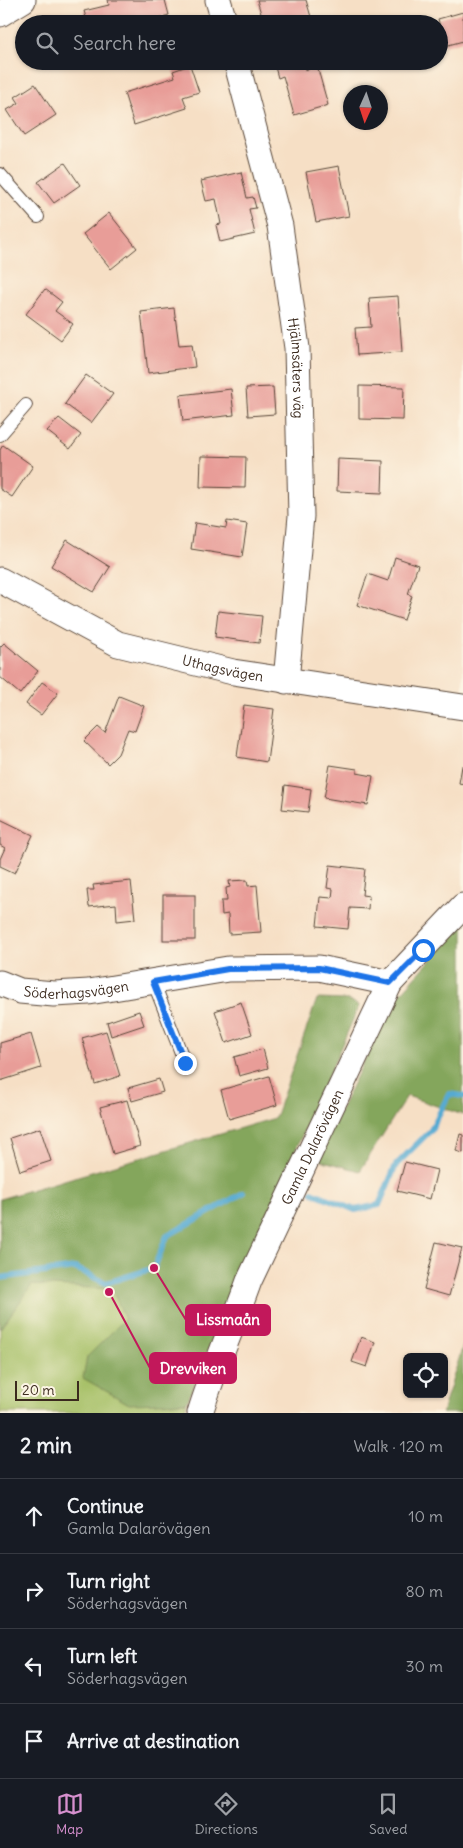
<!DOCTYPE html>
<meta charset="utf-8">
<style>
body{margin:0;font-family:Delius,sans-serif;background:#242831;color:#f1f3f6}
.controls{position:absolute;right:15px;bottom:15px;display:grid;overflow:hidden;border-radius:8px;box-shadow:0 1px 4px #0004}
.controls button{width:45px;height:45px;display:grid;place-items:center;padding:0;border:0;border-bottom:1px solid #363941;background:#171b24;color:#f1f3f6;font:25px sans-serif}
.compass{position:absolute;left:343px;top:85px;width:45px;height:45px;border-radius:50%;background:#171b24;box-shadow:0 1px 4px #0004;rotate:183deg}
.scale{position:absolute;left:15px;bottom:12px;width:64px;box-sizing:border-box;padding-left:5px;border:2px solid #3b2a1e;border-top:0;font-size:14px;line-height:18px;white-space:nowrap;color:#3b2a1e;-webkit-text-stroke:4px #fcf5e5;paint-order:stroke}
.stop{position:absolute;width:15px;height:15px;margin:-11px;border:4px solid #1a73e8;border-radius:50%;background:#fff}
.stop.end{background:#1a73e8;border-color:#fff;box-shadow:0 1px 5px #0008}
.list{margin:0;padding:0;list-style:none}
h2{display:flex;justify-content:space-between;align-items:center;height:65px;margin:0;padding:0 20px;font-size:21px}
h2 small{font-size:16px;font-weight:400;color:#9ea1a6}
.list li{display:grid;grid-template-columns:32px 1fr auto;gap:15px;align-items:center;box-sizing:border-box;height:75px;padding:0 20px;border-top:1px solid #363941}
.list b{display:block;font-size:19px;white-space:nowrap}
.list p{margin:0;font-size:16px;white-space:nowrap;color:#9ea1a6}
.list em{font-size:16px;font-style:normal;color:#9ea1a6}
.icon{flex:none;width:28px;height:28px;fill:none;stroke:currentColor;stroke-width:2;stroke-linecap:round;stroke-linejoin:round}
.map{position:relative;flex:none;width:463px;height:1413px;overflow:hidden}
.search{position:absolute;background:#171b24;box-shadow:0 1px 4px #0004;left:15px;right:15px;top:15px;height:55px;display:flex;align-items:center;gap:12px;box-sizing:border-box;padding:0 18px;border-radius:28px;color:#9ea1a6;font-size:19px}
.sheet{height:365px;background:#171b24}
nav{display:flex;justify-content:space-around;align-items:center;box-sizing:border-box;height:70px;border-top:1px solid #363941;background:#171b24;font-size:14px;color:#9ea1a6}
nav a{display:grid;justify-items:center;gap:2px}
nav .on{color:#d690ce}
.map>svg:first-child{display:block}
.green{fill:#a6c066;stroke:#707542}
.forest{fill:#84a65b;stroke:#60683c}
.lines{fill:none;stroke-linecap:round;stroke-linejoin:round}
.stream{stroke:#56aad2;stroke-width:6}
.building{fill:#e89d98}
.service-casing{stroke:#574537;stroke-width:14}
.minor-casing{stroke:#574537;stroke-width:27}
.service{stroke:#fff;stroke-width:12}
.minor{stroke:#fff;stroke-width:25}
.route{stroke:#1a73e8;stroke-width:6}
.labels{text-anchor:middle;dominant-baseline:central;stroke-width:4;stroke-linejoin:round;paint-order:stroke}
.street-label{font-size:14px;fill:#3b2a1e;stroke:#fcf5e5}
.leader{fill:none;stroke:#c2185b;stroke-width:2}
.callout-dot{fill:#c2185b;stroke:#fcf5e5;stroke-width:2}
.callout{fill:#c2185b;stroke:#c2185b;stroke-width:2}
.callout-label{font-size:15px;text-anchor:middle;font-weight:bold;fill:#fff}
</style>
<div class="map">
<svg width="463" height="1413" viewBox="0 0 463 1413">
<rect width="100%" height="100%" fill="#fcf5e5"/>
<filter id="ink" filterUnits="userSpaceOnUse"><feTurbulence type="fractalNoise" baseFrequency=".02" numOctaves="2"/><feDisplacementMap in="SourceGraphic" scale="10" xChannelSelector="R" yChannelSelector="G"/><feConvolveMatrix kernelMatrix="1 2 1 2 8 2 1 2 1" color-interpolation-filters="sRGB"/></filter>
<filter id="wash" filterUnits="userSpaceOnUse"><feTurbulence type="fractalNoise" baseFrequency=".0096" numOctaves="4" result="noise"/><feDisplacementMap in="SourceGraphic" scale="20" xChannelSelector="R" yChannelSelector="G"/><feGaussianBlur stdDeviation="1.12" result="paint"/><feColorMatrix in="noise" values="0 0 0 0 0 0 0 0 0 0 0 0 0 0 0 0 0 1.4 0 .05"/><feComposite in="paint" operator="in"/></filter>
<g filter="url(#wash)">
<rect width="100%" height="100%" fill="#f6dfc5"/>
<polygon class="green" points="97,1171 170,1403 187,1402 184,1413 0,1413 0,1199"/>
<g class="forest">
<polygon points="463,924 463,1115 407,1096 360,1171 316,1159 393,1002"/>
<polygon points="317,999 348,1000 359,1006 222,1317 187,1402 129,1404 83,1378 87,1357 125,1319 112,1289 32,1285 0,1329 0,1199 275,1118"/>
<polygon points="463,1346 463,1410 462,1413 442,1413"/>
</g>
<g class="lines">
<g class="stream">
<polyline points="312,1192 355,1210 379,1205 396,1165 431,1130 449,1094 463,1096"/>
<polyline points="0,1278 75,1268 106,1283 154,1268 167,1236 243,1193"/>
</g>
</g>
<g id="blocks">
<g class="building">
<polygon points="108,0 165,0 169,15 138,24 88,24 84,11 109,5"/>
<polygon points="257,0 306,0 311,17 288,24 264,24"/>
<polygon points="463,12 463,41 445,46 438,19"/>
<polygon points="279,61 303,61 305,70 317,66 328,105 294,115 283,76 278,78 274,63"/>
<polygon points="190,65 199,92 183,97 187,108 134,125 124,93 175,77 173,71"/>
<polygon points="35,84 56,115 24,136 7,110 19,103 15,97"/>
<polygon points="65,163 80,185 54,203 38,182"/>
<polygon points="339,166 349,216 316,222 306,172"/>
<polygon points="241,172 247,198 253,197 256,208 249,209 255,234 220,242 216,225 221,224 216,199 206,201 201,181"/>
<polygon points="109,213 137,248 111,269 83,234"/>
<polygon points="45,289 62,302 55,311 73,324 61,340 26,314"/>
<polygon points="398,296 402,352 357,355 355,328 371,327 369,298"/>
<polygon points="174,308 179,345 192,344 195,367 148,373 141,312"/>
<polygon points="86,375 113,394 91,423 65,404"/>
<polygon points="359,386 404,387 403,420 359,419"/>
<polygon points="273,387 275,414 248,416 246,388"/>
<polygon points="231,389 234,415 183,421 180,395"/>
<polygon points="59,418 81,435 70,449 47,431"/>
<polygon points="3,445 33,466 12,497 0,489 0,450"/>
<polygon points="201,456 246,457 245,488 200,487"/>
<polygon points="338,459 383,461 382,493 337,491"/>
<polygon points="227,521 247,524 242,557 191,549 195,523 226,528"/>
<polygon points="67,540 110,567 94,592 51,566"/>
<polygon points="395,557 418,565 408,594 412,596 404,620 357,605 368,574 388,581"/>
<polygon points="218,611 262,616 259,643 215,637"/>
<polygon points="4,643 38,671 20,694 0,677 0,647"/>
<polygon points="42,682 58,693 41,715 26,704"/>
<polygon points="119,696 144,706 135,731 128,729 118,754 108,764 84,741 98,727 105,733"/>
<polygon points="244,705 274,709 267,762 237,757"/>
<polygon points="330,765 357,769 357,773 373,776 368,805 324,798"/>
<polygon points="462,766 463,766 463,784 459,783"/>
<polygon points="285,785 311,789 308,812 282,809"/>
<polygon points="0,819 33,835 15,873 0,866 0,859 5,848 0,845"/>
<polygon points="330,865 365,869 362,895 369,896 368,909 350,908 348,929 317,926 320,897 332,898 333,889 327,888"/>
<polygon points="247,880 248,886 257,885 261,932 229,934 228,914 222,915 221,901 227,901 226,888 230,887 229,881"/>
<polygon points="131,881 135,919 117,921 116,904 89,907 87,890 94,890 93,885"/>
<rect x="163" y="895" width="32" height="45"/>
<polygon points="241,1002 252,1034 226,1043 215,1011"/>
<polygon points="139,1011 144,1025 111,1036 107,1022"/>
<polygon points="106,1031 120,1076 95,1084 82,1038"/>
<polygon points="31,1034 41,1068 0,1081 0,1043"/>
<polygon points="263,1049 268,1068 239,1076 234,1057"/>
<polygon points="269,1076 277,1105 229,1119 221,1090"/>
<polygon points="159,1079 163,1092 132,1101 128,1088"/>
<polygon points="127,1100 140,1146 113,1154 100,1107"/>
<polygon points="40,1128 51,1161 20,1171 10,1138"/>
<polygon points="460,1134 463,1135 463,1153 456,1151"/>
<polygon points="405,1162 437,1170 430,1199 397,1191"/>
<polygon points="436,1242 462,1248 449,1296 424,1289"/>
<polygon points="361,1337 375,1342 367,1367 352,1362"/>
</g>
</g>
</g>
<g filter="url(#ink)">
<use href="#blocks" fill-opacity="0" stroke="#574537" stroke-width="1"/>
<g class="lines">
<defs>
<g id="service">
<polyline points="0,174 38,217"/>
<polyline points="0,435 26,405"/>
<polyline points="153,981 185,1063"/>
</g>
<g id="minor">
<polyline points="218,0 225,24"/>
<polyline points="0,14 23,0"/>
<path id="s1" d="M236 61 280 226 297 348 301 516 286 681"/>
<path id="s2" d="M0 580 118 644 233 672 463 707"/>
<path id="s3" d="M0 983 20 991 54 994 89 992 228 969 319 968 390 983"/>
<path id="s4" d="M200 1413C214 1368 233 1326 249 1281L390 983 463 906"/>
</g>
</defs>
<use href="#service" class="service-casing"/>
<use href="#minor" class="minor-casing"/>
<use href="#service" class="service"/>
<use href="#minor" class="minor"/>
</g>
</g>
<g class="lines" filter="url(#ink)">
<polyline class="route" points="185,1063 153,982 228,969 319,968 390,983 423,950"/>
</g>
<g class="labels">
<g class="street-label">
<text stroke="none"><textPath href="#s1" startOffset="314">Hjälmsäters väg</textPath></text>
<text stroke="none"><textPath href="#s2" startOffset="242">Uthagsvägen</textPath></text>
<text stroke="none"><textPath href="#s3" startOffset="78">Söderhagsvägen</textPath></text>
<text stroke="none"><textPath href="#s4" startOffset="289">Gamla Dalarövägen</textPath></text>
</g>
</g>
<path class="leader" d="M154 1268L186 1320M109 1292L150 1368"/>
<g class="callout-dot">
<circle cx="154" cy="1268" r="5"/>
<circle cx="109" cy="1292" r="5"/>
</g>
<g class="callout">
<rect x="186" y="1305" width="84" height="30" rx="5"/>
<rect x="150" y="1353" width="86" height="30" rx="5"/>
</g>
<g class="callout-label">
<text x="228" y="1325">Lissmaån</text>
<text x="193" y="1374">Drevviken</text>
</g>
</svg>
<div class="controls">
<button><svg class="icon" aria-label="locate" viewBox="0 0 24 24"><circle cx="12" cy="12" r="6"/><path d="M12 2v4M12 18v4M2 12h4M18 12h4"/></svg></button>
</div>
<svg class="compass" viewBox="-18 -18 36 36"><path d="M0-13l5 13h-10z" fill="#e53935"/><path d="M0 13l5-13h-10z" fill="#9ea1a6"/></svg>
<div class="scale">20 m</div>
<div class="stop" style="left:423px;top:950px"></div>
<div class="stop end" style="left:185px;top:1063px"></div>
<div class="search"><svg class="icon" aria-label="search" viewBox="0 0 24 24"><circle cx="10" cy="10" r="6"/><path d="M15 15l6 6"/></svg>Search here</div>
</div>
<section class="sheet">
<h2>2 min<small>Walk · 120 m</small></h2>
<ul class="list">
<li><svg class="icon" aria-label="ahead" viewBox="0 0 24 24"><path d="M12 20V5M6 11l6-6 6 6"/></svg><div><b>Continue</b><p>Gamla Dalarövägen</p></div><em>10 m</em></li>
<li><svg class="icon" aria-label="right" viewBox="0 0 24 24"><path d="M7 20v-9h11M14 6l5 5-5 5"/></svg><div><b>Turn right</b><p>Söderhagsvägen</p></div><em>80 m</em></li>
<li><svg class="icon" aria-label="left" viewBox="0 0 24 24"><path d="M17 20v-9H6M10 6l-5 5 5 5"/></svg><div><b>Turn left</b><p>Söderhagsvägen</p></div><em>30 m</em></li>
<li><svg class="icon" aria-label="arrive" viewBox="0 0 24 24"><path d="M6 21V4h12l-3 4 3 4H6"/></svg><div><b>Arrive at destination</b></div></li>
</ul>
</section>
<nav>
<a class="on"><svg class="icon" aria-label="map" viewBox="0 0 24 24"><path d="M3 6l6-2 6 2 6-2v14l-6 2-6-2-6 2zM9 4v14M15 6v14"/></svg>Map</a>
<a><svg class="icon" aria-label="directions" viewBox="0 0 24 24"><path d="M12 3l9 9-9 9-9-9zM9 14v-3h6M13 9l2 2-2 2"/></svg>Directions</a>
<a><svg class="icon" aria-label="saved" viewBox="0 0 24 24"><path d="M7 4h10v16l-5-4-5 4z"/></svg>Saved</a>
</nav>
